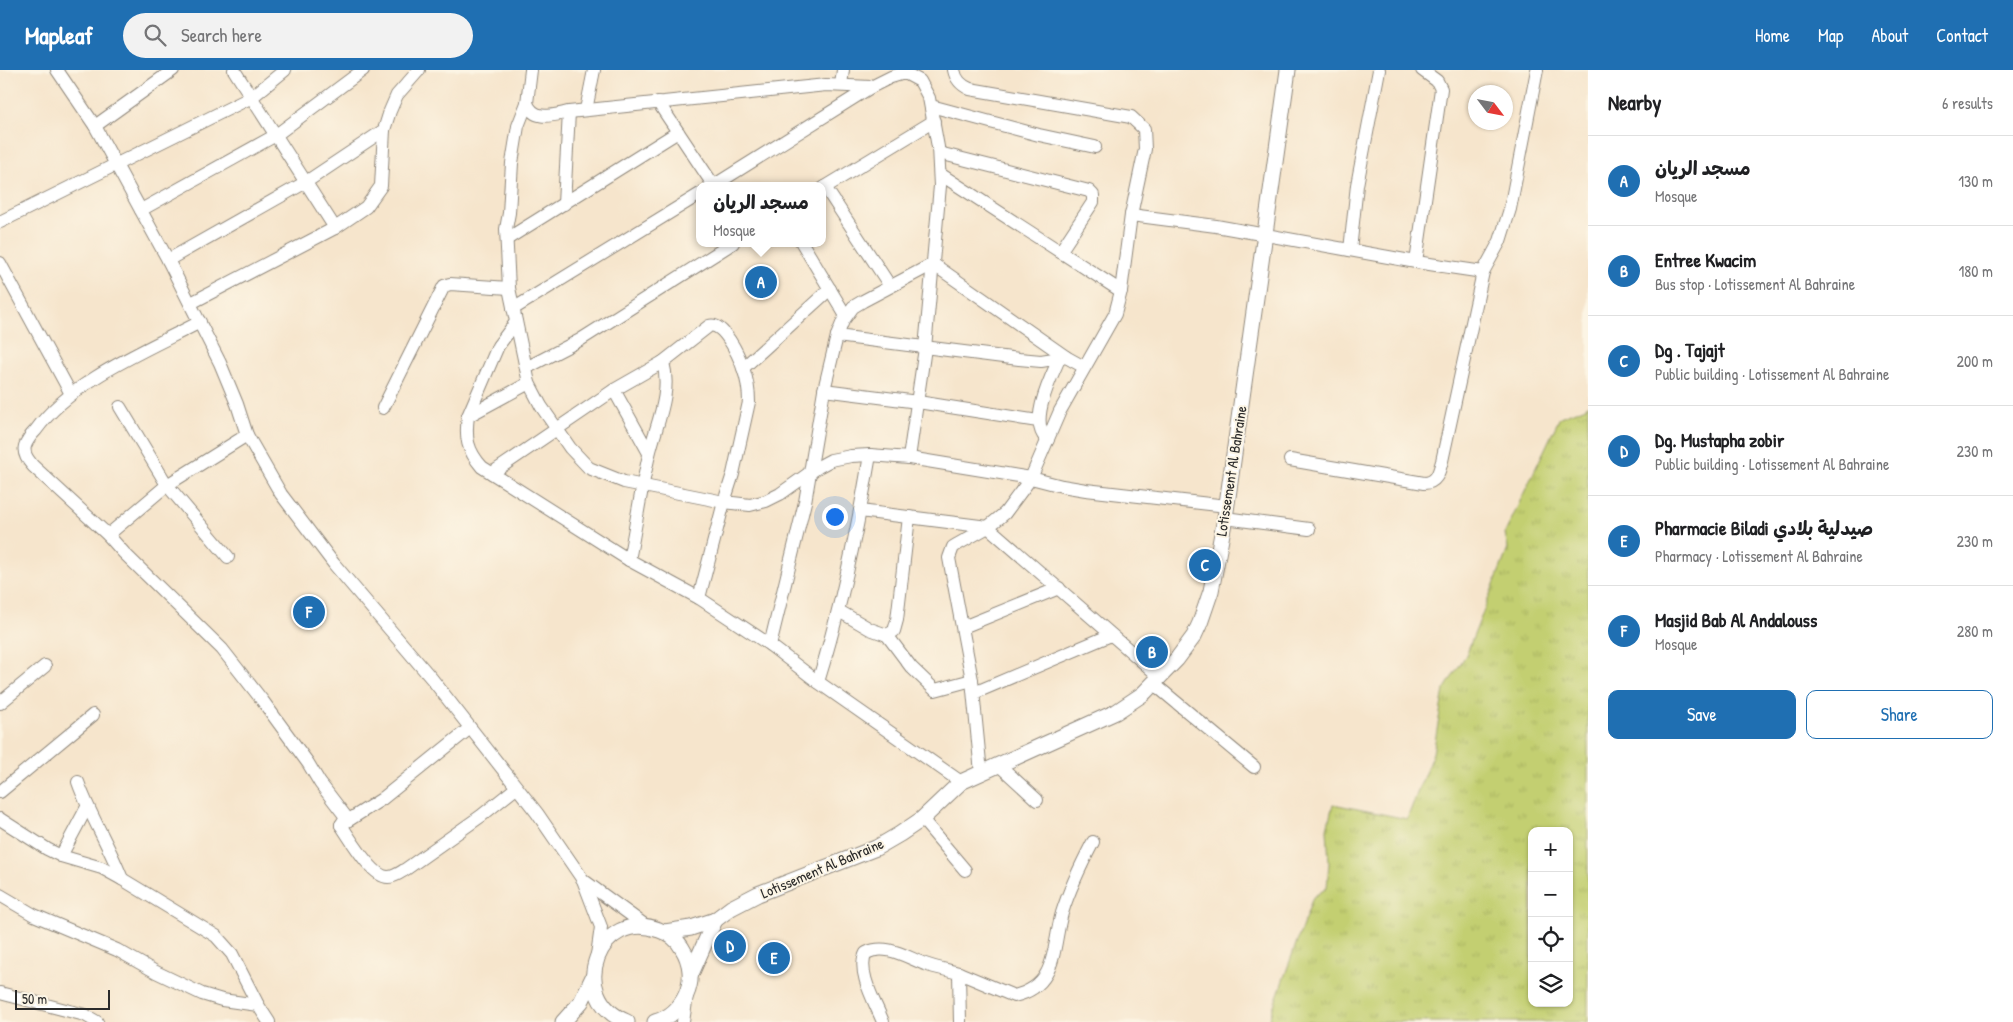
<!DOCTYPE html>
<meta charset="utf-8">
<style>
body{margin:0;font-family:"Patrick Hand","Playpen Sans Arabic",sans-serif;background:#f2f2f2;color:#202124}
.controls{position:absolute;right:15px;bottom:15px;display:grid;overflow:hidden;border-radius:10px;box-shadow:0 1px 4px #0004}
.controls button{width:45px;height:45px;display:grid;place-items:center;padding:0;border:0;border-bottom:1px solid #e0e0e0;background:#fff;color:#202124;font:25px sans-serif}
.compass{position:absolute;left:1468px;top:15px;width:45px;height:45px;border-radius:50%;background:#fff;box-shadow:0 1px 4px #0004;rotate:122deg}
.scale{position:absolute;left:15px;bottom:12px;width:95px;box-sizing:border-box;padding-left:5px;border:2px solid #2b2b2b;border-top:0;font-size:14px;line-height:18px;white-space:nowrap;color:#2b2b2b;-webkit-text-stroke:4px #fcf5e5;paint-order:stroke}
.you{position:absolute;left:834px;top:446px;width:18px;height:18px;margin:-12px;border:4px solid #fff;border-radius:50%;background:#1a73e8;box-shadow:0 0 0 8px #1a73e833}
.badge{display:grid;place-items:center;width:32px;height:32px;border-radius:50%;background:#1f6fb2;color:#fff;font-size:16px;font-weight:700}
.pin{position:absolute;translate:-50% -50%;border:2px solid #fff;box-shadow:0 1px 5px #0006}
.popup{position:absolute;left:696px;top:112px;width:130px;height:65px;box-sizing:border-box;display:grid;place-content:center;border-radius:10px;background:#fff;filter:drop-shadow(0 1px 4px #0005);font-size:16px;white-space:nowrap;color:#757577}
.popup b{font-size:19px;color:#202124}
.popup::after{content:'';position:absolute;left:50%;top:100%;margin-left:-10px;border:10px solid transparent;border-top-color:#fff}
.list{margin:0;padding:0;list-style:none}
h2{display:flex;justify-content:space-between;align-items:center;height:65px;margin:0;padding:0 20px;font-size:21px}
h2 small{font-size:16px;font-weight:400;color:#757577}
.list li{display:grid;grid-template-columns:32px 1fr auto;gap:15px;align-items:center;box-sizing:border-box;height:90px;padding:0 20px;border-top:1px solid #e0e0e0}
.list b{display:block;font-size:19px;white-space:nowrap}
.list p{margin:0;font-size:16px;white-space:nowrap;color:#757577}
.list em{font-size:16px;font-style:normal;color:#757577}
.actions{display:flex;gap:10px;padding:15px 20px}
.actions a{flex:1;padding:11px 0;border:1px solid #1f6fb2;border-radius:10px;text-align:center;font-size:18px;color:#1f6fb2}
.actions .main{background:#1f6fb2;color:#fff}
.icon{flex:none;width:28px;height:28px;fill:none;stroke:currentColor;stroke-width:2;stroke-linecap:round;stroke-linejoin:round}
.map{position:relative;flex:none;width:1588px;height:952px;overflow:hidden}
header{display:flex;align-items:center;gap:30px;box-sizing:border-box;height:70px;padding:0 25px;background:#1f6fb2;color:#fff}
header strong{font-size:24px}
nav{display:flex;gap:28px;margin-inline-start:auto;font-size:18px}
.search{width:350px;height:45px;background:#f2f2f2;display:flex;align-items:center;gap:12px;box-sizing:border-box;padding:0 18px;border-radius:28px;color:#757577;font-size:19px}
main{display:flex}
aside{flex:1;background:#fff}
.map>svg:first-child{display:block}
.grass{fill:url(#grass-tufts);stroke:#777d4e;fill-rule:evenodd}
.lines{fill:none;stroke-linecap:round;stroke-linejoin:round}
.minor-casing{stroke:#90887c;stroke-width:14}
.tertiary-casing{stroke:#90887c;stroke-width:17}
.minor{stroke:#fff;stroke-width:12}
.tertiary{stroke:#fff;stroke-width:15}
.labels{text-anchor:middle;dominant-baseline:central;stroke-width:4;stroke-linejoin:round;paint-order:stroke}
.street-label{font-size:15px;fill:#2b2b2b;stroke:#fcf5e5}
</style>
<header>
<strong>Mapleaf</strong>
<div class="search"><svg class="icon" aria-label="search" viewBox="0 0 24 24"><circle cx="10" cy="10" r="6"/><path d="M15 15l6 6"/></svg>Search here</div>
<nav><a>Home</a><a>Map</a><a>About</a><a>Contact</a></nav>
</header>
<main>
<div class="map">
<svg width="1588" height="952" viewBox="0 0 1588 952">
<defs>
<pattern id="grass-tufts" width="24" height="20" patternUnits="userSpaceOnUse" patternTransform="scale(1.25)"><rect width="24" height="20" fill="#c3cf71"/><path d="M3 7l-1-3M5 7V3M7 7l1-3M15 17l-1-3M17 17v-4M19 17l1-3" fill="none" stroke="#a8b262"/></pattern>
</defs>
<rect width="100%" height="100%" fill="#fcf5e5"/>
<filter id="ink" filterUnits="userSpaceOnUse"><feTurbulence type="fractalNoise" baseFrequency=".02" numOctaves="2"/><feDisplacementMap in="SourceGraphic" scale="10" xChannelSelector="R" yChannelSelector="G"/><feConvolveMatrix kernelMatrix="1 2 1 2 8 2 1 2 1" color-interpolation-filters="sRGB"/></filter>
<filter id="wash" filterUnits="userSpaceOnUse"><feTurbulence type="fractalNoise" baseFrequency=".0096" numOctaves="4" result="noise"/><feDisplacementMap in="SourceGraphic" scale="20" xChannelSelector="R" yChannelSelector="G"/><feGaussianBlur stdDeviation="1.12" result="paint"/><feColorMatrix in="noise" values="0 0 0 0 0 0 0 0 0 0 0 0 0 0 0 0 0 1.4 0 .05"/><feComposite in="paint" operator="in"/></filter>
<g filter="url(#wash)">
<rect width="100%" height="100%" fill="#f6e5cc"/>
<path class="grass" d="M1588 334V952H1268L1313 827 1327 818 1329 793 1327 759 1333 734 1407 749 1433 683 1444 620 1466 585 1508 479 1505 463 1560 347 1586 337ZM1532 761H1569V933H1532Z"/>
</g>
<g filter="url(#ink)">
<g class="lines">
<defs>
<g id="minor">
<polyline points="57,0 95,56 168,190 220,293 237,334 247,365 281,424 334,494 432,609 537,743 583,810 601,857 597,885"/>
<polyline points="234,0 335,158"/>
<polyline points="531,0 527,33 518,56 512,93 509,143 506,159 509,218 529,313 541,336 570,378 589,398 624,412 724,432 750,435 766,431 780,424 818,397 831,390 851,386 870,385 909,388 1031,408 1062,416 1086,420 1227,436"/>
<path d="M954 0C956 10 961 15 970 19L1131 47 1144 59 1145 79 1131 145 1121 221 1115 244 1060 341 1031 408 1005 443 988 457 958 474 953 477 949 488 972 610 981 703"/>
<polyline points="841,15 843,0"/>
<polyline points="658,32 714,116"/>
<path d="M527 33C534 52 553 45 569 42L826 15 871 17 891 7 901 4H907L920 11 929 28 938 77 940 116 925 278 909 388"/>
<polyline points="931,36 1039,65 1095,77"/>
<polyline points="586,40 594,0"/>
<polyline points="95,56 173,0"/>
<polyline points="939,83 1089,121 1093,125 1093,132 1060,182"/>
<polyline points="940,104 1121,221"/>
<polyline points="713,116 871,17"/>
<polyline points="825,117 890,216"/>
<polyline points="822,119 934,51"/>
<polyline points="564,134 569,42"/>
<polyline points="141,140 276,65 363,0"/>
<path d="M1131 145 1216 156 1416 192 1483 202 1442 391C1439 402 1437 413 1424 413L1290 390"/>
<polyline points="0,152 252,27 285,0"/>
<polyline points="507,169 678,62"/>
<polyline points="802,173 846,246"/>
<polyline points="1350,180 1357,115 1379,0"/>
<polyline points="168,190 306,112 384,60"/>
<polyline points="1416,192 1441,19 1437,11 1422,0"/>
<polyline points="0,193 71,324"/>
<polyline points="1483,202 1500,171 1510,139 1537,0"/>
<polyline points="191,233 335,158 366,137 381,116 384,60 390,41 397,25 419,0"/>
<polyline points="513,239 700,124"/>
<path d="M200 252C147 280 72 310 36 360 32 364 27 370 25 376 23 384 28 390 33 396L108 465 124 483 222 579 262 630 308 693 320 713 346 747 341 755"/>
<polyline points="837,266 1019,289 1041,291 1066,287"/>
<polyline points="526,298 580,270 733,173"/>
<polyline points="743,298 830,219"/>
<path d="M529 313 468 346C465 368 467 380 482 397L629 490 699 528 770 575 818 612 961 712"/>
<polyline points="614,320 649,383"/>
<polyline points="824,320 918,332 1038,351"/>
<polyline points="120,337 167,415 228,487"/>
<polyline points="383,338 444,216 450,214 509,218"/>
<polyline points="468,346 498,276 516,252"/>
<path d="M1048 370C1027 355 1051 307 1059 289"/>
<path d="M492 403 614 320 663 292 709 256C723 251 739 286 743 298 747 309 749 321 749 332L733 404 724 432 699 528"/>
<polyline points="860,441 988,457 1160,607"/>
<polyline points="1225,448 1309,459"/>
<polyline points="108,465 167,415 247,365"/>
<path d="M629 490C636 455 641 419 649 385 656 354 672 324 663 292"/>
<polyline points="839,541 870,559 887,565 894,561 897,550 909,447"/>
<polyline points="963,557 1059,518"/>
<polyline points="887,565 911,597 935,620 972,610"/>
<polyline points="770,575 805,432 824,320 837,266 843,251 853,237 863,231 933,194 1066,287 1084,297"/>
<path d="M818 612C841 538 857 462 870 385"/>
<polyline points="1153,613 1254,697"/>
<polyline points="974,623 1111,565"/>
<polyline points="0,633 45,596"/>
<polyline points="999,695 1037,730"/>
<path d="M78 712C90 746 109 775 122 809"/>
<polyline points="0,722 93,645"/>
<polyline points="0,749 47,779 61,786 102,798 122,809 216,866 232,884 258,935 269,952"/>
<polyline points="922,749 965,800"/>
<path d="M341 755C350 768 372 807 388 807 395 807 401 802 406 799L481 746 516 718"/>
<polyline points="341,755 382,729 470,658"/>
<polyline points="61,786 87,737"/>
<polyline points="583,810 646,856"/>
<polyline points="0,825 34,845 117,880 156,902 202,924 222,930 258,935"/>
<path d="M959 903 1014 926C1058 916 1052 878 1062 843 1070 817 1081 795 1093 772"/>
<polyline points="0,923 85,945 97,952"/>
<polyline points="683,952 687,925"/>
<path d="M883 952C876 934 856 901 866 883 886 873 906 887 925 894 936 898 948 900 959 903L960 952"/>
</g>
<g id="tertiary">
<polyline points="665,862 691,858 715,850 731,838 758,824 876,778 900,764 922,749 961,712 1116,642 1143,624 1177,589 1194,566 1200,553 1211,521 1225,448 1288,0"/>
<polyline points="691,904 715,850"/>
<polyline points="563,952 581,932 593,907"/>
<path d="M627 952C564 926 600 837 659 860 668 863 677 869 682 878 691 892 693 910 686 925 680 938 669 948 655 952"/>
</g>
</defs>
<use href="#minor" class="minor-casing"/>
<use href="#tertiary" class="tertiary-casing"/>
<use href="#minor" class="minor"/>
<use href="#tertiary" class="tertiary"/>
</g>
</g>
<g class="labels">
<g class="street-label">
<text transform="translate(1231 401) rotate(-81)">Lotissement Al Bahraine</text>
<text transform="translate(822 798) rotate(-23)">Lotissement Al Bahraine</text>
</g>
</g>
</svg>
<div class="controls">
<button>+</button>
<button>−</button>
<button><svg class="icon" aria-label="locate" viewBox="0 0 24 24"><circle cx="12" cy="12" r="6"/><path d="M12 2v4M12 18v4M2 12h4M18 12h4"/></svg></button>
<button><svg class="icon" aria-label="layers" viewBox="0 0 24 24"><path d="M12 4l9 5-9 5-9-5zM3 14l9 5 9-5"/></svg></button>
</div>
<svg class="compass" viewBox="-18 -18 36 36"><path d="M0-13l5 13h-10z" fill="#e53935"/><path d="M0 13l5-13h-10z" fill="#757577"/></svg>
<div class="scale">50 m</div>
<div class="you"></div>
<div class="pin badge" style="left:761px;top:212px">A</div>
<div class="popup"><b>مسجد الريان</b>Mosque</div>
<div class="pin badge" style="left:1152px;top:582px">B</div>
<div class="pin badge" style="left:1205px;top:495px">C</div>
<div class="pin badge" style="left:730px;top:876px">D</div>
<div class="pin badge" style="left:774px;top:888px">E</div>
<div class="pin badge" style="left:309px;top:542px">F</div>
</div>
<aside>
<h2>Nearby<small>6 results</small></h2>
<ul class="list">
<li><span class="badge">A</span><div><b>مسجد الريان</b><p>Mosque</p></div><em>130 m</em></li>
<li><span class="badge">B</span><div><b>Entree Kwacim</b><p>Bus stop · Lotissement Al Bahraine</p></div><em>180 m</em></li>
<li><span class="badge">C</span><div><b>Dg . Tajajt</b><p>Public building · Lotissement Al Bahraine</p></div><em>200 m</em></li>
<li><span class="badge">D</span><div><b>Dg. Mustapha zobir</b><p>Public building · Lotissement Al Bahraine</p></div><em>230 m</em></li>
<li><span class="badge">E</span><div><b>Pharmacie Biladi صيدلية بلادي</b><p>Pharmacy · Lotissement Al Bahraine</p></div><em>230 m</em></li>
<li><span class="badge">F</span><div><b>Masjid Bab Al Andalouss</b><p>Mosque</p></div><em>280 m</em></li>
</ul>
<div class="actions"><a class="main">Save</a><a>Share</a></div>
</aside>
</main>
